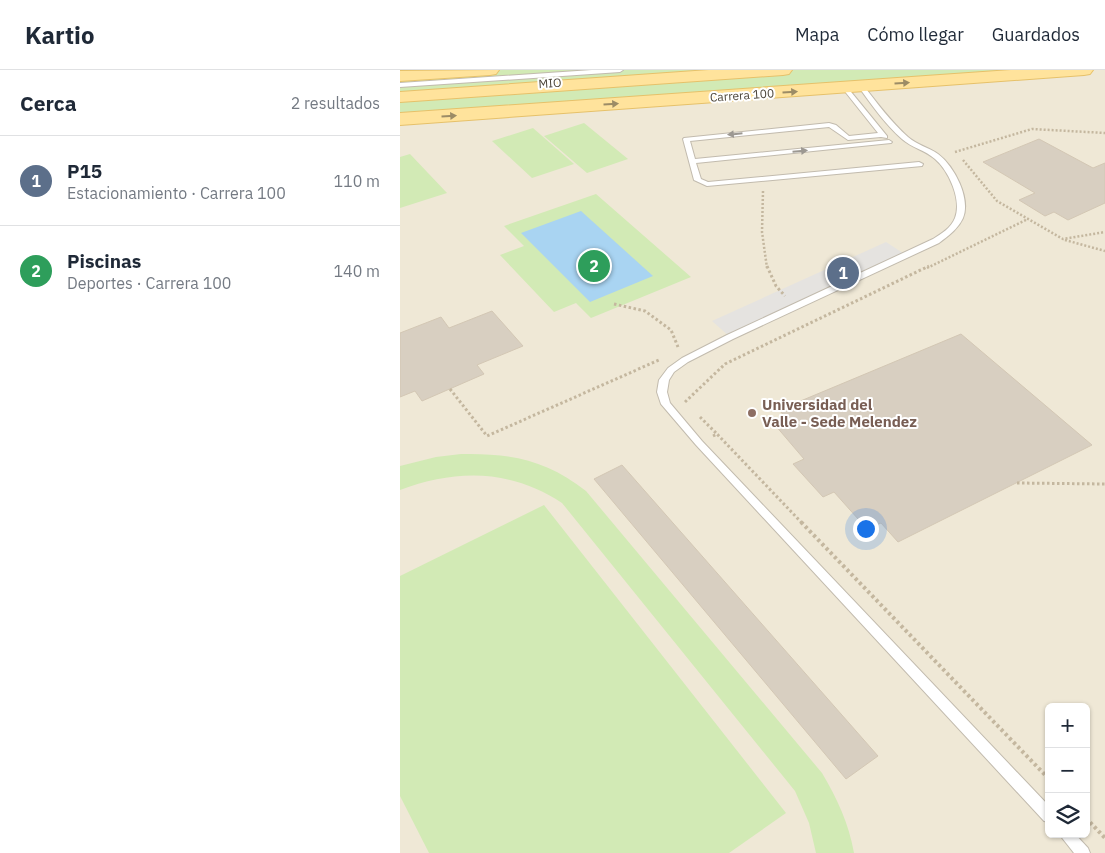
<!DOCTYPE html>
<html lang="es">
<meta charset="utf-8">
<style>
body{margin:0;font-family:"IBM Plex Sans",sans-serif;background:#f2f2f3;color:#1f2937}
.controls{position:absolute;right:15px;bottom:15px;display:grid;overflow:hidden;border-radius:8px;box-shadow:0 1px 4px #0004}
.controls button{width:45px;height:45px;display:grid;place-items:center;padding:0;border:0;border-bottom:1px solid #e0e1e3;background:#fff;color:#1f2937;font:25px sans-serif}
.you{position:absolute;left:465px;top:458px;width:18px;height:18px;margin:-12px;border:4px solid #fff;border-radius:50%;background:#1a73e8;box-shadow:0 0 0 8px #1a73e833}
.badge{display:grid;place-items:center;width:32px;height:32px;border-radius:50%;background:#fc3f1d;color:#fff;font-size:16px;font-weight:700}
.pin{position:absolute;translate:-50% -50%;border:2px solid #fff;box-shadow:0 1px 5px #0006}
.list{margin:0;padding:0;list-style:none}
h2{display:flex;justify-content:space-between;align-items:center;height:65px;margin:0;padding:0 20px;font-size:21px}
h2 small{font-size:16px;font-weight:400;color:#747a83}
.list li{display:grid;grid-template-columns:32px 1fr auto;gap:15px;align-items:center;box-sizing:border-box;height:90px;padding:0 20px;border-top:1px solid #e0e1e3}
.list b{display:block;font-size:19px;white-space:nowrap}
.list p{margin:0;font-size:16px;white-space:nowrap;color:#747a83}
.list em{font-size:16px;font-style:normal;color:#747a83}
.icon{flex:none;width:28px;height:28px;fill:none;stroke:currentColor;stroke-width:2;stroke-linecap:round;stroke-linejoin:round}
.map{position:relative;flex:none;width:705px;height:783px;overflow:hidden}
header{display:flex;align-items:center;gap:30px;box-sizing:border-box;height:70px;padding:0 25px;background:#fff;border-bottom:1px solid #e0e1e3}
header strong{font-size:24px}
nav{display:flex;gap:28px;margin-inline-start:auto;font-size:18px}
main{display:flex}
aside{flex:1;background:#fff}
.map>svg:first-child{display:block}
.education{fill:#efe8d6;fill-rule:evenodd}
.green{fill:#d2eab5}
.parking{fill:#e5e3e0}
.water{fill:#a9d4f2}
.building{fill:#d8cfc1;stroke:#d3c7b4}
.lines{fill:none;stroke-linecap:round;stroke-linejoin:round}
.service-casing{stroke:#c2bbae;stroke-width:2}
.primary-casing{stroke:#e6c16a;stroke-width:2}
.path-far2{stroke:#c4b79f;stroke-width:2.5;stroke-dasharray:2 2;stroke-linecap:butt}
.path-far1{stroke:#c4b79f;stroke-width:3;stroke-dasharray:2.5 2.5;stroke-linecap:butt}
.path{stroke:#c4b79f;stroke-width:4;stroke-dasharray:3 3;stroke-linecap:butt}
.service{fill:#fff;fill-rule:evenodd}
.primary{fill:#ffe39c;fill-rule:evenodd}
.oneway{fill:#9c8c66}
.oneway2{fill:#9c9892}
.education-dot{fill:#8d6e63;stroke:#fff;stroke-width:2}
.labels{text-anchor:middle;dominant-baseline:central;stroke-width:4;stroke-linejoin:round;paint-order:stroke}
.far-street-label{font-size:12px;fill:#4b4439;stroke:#fff}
.education-label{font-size:15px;font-weight:bold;fill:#785e54;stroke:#fff;text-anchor:start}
</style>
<header>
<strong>Kartio</strong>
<nav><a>Mapa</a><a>Cómo llegar</a><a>Guardados</a></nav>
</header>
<main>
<aside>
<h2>Cerca<small>2 resultados</small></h2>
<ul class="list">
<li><span class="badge" style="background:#5c6f8a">1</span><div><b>P15</b><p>Estacionamiento · Carrera 100</p></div><em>110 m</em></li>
<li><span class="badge" style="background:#2e9e5b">2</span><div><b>Piscinas</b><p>Deportes · Carrera 100</p></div><em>140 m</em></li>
</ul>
</aside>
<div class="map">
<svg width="705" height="783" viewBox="0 0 705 783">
<rect width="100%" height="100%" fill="#f6f3ec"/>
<path class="education" d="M684 0H705V783H0V49ZM649 637H686V764H649Z"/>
<g class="green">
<polygon points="90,0 684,0 0,49 0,6"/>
<polygon points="184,53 228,89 187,103 144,66"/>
<polygon points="133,58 174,94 132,108 92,71"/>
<polygon points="10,84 47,123 0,138 0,87"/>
<polygon points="196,124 291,207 191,248 176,233 154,242 100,185 124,176 104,156"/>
<path d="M61 384C110 383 147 390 186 421L422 703C437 728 449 754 454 783H416L409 753 395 721 162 433C111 399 56 399 0 420V396L36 387Z"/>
<polygon points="144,435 386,743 329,783 29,783 0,726 0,506"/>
</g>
<polygon class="parking" points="486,172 506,185 330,267 312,251"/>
<polygon class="water" points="181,141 253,206 190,232 121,163"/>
<g class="building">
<polygon points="639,69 693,98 705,93 705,133 668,150 654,142 645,146 619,130 635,123 583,92"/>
<polygon points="92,241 123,276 77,295 84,304 22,331 15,321 0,327 0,263 41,247 49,258"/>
<polygon points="561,264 692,375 498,472 481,453 467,459 434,422 423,427 393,394 404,389 375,355 388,350 379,340"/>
<polygon points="222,395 478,686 446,709 194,409"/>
</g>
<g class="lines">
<defs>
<g id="service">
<polygon points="192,0 223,0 220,2 0,17 0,13"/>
<path d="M459 15H463C477 33 491 52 508 67 517 75 528 77 538 84 554 96 571 128 563 148 558 159 548 166 539 173L333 269 288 292 274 302 269 310 267 322 270 333 302 371 649 736V752L644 751 296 375 261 334 257 322 259 310 268 298 282 288 327 265 533 169C541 164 551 158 555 148 562 130 549 101 535 89 525 80 512 78 502 69 485 54 471 34 458 16Z"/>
<polygon points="445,16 447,17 487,66 487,68 481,67 448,70 429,57 290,71 295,89 489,70 492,72 491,73 296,93 301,109 308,112 519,92 523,94 522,96 307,116 294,110 283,69 284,68 429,53 436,55 449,66 478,63 443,19 443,17"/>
<polygon points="659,764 675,764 688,778 690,783 674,783"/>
</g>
<g id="primary">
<polygon points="99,0 96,4 90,5 0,11 0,1"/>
<polygon points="309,0 392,0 389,4 383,5 0,32 0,22"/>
<polygon points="611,0 693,0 690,4 684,5 0,55 0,43"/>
</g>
</defs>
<use href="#service" class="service-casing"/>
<use href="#primary" class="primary-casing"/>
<g class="path-far2">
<polyline points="555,82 632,59 705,63"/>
<polyline points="563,90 597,131 663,169 705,162"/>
<polyline points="363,121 362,162 367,198"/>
<polyline points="665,170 705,181"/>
<polyline points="527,198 628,149"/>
</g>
<g class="path-far1">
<polyline points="367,196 376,216 385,226"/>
<polyline points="214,234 245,241 271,260 278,277"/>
<polyline points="50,319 87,366 259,290"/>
<polyline points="285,332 325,294 529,196"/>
<polyline points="300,347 317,364"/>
<polyline points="313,366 317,364 402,453"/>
<polyline points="617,413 705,414"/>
</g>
<g class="path">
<polyline points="401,452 649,709"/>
<polyline points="686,748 705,768"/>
</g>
<use href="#service" class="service"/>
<use href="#primary" class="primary"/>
</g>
<defs><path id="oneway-solid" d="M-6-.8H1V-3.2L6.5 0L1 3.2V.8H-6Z" transform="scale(1.25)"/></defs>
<g class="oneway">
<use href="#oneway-solid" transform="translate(502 13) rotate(-4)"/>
<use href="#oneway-solid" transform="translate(390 22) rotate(-4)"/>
<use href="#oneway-solid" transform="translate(211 34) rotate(-4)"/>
<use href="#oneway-solid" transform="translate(49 46) rotate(-4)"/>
</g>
<g class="oneway2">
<use href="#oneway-solid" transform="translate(335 64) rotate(174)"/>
<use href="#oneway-solid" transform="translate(400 81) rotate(-5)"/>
</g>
<circle class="education-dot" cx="352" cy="343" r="5"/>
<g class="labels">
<g class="far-street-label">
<text transform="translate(150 13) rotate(-4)">MIO</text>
<text transform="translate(342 25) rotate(-4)">Carrera 100</text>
</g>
<g class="education-label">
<text x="362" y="334">Universidad del<tspan x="362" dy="17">Valle - Sede Melendez</tspan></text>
</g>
</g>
</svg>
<div class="controls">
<button>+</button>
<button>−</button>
<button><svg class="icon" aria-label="layers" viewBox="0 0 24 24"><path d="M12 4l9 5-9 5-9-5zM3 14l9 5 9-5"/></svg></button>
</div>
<div class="you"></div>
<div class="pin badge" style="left:443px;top:203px;background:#5c6f8a">1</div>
<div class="pin badge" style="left:194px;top:196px;background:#2e9e5b">2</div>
</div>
</main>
